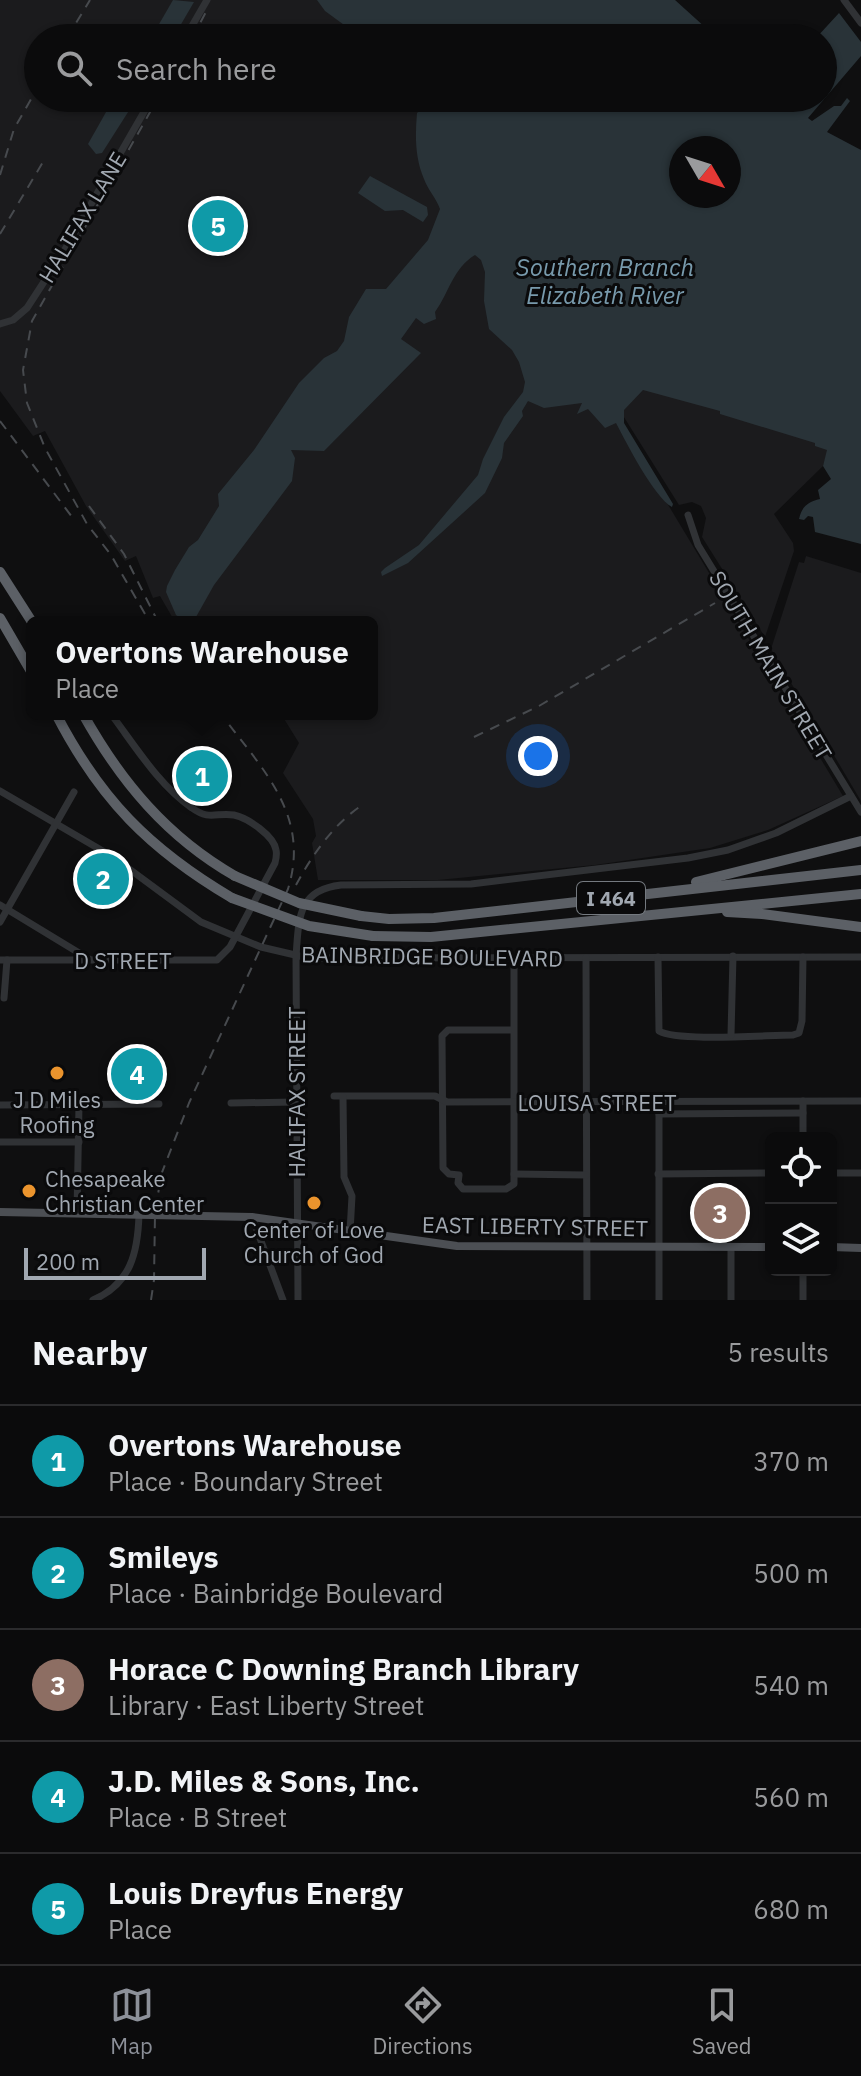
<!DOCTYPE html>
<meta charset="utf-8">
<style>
body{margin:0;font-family:"IBM Plex Sans",sans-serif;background:#141415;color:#f1f3f6}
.controls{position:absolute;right:24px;bottom:24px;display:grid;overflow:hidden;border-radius:12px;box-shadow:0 2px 6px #0004}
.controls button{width:72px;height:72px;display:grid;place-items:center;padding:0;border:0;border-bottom:2px solid #2b2b2d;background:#0b0b0c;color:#f1f3f6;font:40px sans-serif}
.compass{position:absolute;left:669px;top:136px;width:72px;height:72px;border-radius:50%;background:#0b0b0c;box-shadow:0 2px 6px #0004;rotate:129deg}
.scale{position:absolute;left:24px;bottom:20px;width:182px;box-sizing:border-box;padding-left:8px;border:4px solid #a1a8b1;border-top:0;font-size:22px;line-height:28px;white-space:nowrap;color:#a1a8b1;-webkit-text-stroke:6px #0a0a0b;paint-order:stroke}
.you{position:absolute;left:538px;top:756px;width:28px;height:28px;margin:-20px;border:6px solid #fff;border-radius:50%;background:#1a73e8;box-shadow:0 0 0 12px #1a73e833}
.badge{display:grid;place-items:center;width:52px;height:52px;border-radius:50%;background:#8c9099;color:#fff;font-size:26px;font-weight:700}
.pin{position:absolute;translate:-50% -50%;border:4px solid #fff;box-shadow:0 2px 8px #0006}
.popup{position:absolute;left:26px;top:616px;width:352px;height:104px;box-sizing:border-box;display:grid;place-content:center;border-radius:12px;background:#0b0b0c;filter:drop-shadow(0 2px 6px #0005);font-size:26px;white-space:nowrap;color:#9a9b9d}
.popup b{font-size:30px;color:#f1f3f6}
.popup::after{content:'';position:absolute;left:50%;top:100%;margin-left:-16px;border:16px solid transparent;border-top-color:#0b0b0c}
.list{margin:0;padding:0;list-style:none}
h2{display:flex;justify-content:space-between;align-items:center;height:104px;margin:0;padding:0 32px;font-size:34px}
h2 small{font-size:26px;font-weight:400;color:#9a9b9d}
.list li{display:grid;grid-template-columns:52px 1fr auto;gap:24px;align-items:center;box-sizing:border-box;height:112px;padding:0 32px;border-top:2px solid #2b2b2d}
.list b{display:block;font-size:30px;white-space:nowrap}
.list p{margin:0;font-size:26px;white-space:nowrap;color:#9a9b9d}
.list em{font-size:26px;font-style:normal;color:#9a9b9d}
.icon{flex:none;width:44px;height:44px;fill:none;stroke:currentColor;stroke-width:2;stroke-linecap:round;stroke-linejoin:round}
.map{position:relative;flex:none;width:861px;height:1300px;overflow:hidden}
.search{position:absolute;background:#0b0b0c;box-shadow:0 2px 6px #0004;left:24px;right:24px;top:24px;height:88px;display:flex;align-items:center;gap:20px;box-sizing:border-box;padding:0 28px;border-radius:44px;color:#9a9b9d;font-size:30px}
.sheet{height:664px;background:#0b0b0c}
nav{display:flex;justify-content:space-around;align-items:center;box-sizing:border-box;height:112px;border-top:2px solid #2b2b2d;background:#0b0b0c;font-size:22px;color:#9a9b9d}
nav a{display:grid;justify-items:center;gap:4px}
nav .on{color:#8c9099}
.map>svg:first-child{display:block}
.built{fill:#1b1b1d}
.water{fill:#293338;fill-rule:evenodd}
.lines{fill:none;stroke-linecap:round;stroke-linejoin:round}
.minor{stroke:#303235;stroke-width:7}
.major{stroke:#4c4f54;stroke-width:8}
.highway{stroke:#5c6066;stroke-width:10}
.rail{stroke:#474a4e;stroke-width:2;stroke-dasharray:10 8;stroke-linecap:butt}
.highway-bridge{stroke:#5c6066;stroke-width:10}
.poi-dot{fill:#eb942d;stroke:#0a0a0b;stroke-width:3}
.labels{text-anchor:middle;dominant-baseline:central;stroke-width:6;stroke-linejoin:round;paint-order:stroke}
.shield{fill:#0a0a0b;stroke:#74797f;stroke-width:2}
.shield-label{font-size:20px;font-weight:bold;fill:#a1a8b1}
.street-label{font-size:22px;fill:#a1a8b1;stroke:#0a0a0b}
.poi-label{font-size:22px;fill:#a1a8b1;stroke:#0a0a0b}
.water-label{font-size:24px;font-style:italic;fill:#789aac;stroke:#0a0a0b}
</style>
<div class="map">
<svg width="861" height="1300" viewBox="0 0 861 1300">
<rect width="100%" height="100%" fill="#0f0f10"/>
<g class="built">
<polygon points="0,0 366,0 419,38 38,38 38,98 499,98 837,421 823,466 774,514 793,543 794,551 765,637 702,537 706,518 701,506 692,502 679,505 622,414 616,418 843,796 768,830 710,848 595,865 438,880 318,880 312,843 316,836 313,819 283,773 299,743 281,714 372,714 372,622 175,622 160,596 153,598 136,556 125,561 86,506 45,431 33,436 0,391"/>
<polygon points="806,556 861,573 861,801 771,649 799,562 804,563"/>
</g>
<g class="water">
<polygon points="173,0 194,2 173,38 151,38"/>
<polygon points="317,0 675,0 717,38 362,38 325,11"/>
<path d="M839 13 861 42V56L808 118 812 121 834 106H841L847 98 850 101 827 132 861 150V544L815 532 813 517 808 516 804 520 799 519C802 506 808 502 820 499L818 490 831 479 823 466 827 450 815 446V443L720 414V411L643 390 624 410V423L673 504 672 507C654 497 627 444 616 423L605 428 588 409 577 414 582 403 544 408 528 401 522 411 523 416 504 443 502 458 485 493 408 563 382 576 381 572 385 568 419 545 478 475 483 459 504 417 523 392 525 382 519 362 512 350 489 329 484 301 485 272 481 260 475 255C453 268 449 293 435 312L436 319 424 324 416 318 401 339 421 353 324 451 291 450 295 458 292 481 214 585 196 617V622H185L176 615 166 592 167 586 175 570 189 547 198 540 219 506 218 494 254 450 299 383 324 358 337 351 344 341 349 317 366 289H386L428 240 440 209C436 198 428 190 424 179 415 158 415 136 417 113L426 105 435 104 436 98H823V38H816ZM681 148H729V196H681Z"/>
<polygon points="114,98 137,98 102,153 96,154 88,144"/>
<polygon points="370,176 427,207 428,215 423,222 403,210 385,211 358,193"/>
</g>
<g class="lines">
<g class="minor">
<polyline points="844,0 861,23"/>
<polyline points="185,38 207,0"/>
<polyline points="0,324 13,320 27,308 64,251 152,98"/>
<polyline points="688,515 698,545 861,812"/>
<polyline points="0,791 113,857 201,922 261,947 308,958 861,957"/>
<polyline points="0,905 89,959"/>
<polyline points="0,922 74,792"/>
<path d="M658 957 659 1031C678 1042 766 1035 793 1035L799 1033 802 1021 803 957"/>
<polyline points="586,958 587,1300"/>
<path d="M0 960H217L230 947 275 863C276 859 277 854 276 850 274 836 248 818 234 815 216 812 210 821 192 808 160 786 137 749 114 718"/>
<polyline points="4,998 7,960"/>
<polyline points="513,1030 448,1030 442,1036 443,1168 449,1174 459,1175 458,1183 463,1189 506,1189 514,1184 514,958"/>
<polyline points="731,1035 733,956"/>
<polyline points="334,1096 435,1096 447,1102 861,1101"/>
<polyline points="343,1097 344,1177 352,1196 350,1232"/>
<polyline points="659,1101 659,1300"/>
<polyline points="231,1103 296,1102"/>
<polyline points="0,1105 159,1104"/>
<polyline points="659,1114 803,1113"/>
<polyline points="803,1138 803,1101"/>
<polyline points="0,1142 79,1142"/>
<polyline points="831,1173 861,1173"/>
<polyline points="514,1174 586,1175"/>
<polyline points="658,1174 771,1173"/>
<polyline points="77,1212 79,1105"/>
<polyline points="252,1217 283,1300"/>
<polyline points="731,1247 731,1300"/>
<polyline points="803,1270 803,1300"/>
<path d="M93 1300C131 1284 138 1252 139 1214"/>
<path d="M298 1300 296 956C299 919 297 890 341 885L471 884 688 858 728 850 776 833 851 796"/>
</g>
<g class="major">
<polyline points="0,1212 252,1217 457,1246 771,1247"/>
<polyline points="831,1247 861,1248"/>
</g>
<g class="highway">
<polyline points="0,572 32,622"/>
<polyline points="0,618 32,673"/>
<path d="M56 714C100 799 149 849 232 898"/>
<path d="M83 714C121 782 167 837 235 876"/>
<polyline points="696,882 861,841"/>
<polyline points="727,912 762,914 861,927"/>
<polyline points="361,916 389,919 434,918 861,870"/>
<polyline points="373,936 431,937 861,894"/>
</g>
<g class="rail">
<polyline points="67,38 90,0"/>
<polyline points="192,38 206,12"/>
<polyline points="0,175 14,129 38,87"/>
<polyline points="0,234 43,162"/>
<polyline points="0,421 72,517"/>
<polyline points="89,506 124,554 158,622"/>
<polyline points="145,614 111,555 87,524 45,448 27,403 23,370 32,321 158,98"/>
<polyline points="474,737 539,706 715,603"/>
<path d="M296 885C312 855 335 822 364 804"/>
<path d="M151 1300 154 1280 155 1214 161 1175 189 1103 288 889C311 815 262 769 221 714"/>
</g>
<g class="highway-bridge">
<polyline points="235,876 299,903 361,916"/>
<polyline points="232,898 309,926 373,936"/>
</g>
</g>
<g class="poi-dot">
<circle cx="57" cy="1073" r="8"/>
<circle cx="29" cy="1191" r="8"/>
<circle cx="314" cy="1203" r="8"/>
</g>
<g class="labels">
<rect class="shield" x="577" y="882" width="68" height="32" rx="6"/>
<g class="shield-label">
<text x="611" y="898">I 464</text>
</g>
<g class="street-label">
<text transform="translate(82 217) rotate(-59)">HALIFAX LANE</text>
<text transform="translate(771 665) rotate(59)">SOUTH MAIN STREET</text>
<text transform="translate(432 956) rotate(1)">BAINBRIDGE BOULEVARD</text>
<text x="123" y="960">D STREET</text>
<text transform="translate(296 1092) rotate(-90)">HALIFAX STREET</text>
<text x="597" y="1102">LOUISA STREET</text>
<text transform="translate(535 1226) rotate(1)">EAST LIBERTY STREET</text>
</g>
<g class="poi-label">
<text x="57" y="1099">J D Miles<tspan x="57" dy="25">Roofing</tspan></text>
<text x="45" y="1178" text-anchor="start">Chesapeake<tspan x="45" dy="25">Christian Center</tspan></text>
<text x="314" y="1229">Center of Love<tspan x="314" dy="25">Church of God</tspan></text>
</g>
<g class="water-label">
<text x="605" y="267">Southern Branch<tspan x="605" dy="28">Elizabeth River</tspan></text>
</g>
</g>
</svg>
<div class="controls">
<button><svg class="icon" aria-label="locate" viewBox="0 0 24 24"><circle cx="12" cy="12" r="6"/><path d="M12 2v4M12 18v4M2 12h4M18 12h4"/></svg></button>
<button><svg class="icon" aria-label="layers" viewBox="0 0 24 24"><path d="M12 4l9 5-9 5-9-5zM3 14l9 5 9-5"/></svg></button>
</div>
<svg class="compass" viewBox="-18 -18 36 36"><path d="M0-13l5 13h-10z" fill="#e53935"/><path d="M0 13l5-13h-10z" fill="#9a9b9d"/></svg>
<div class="scale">200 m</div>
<div class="you"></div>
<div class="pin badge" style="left:202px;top:776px;background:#0f9aa8">1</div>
<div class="popup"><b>Overtons Warehouse</b>Place</div>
<div class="pin badge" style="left:103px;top:879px;background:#0f9aa8">2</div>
<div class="pin badge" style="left:720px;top:1213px;background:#8d6e63">3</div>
<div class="pin badge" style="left:137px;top:1074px;background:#0f9aa8">4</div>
<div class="pin badge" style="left:218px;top:226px;background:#0f9aa8">5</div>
<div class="search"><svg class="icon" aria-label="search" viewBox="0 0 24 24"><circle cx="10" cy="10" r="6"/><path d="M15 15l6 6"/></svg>Search here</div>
</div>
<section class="sheet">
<h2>Nearby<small>5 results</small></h2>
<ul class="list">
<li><span class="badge" style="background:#0f9aa8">1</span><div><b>Overtons Warehouse</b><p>Place · Boundary Street</p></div><em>370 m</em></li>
<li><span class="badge" style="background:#0f9aa8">2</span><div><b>Smileys</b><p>Place · Bainbridge Boulevard</p></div><em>500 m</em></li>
<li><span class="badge" style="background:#8d6e63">3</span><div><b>Horace C Downing Branch Library</b><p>Library · East Liberty Street</p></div><em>540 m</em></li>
<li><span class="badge" style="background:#0f9aa8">4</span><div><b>J.D. Miles &amp; Sons, Inc.</b><p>Place · B Street</p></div><em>560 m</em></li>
<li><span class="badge" style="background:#0f9aa8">5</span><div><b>Louis Dreyfus Energy</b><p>Place</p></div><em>680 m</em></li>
</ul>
</section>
<nav>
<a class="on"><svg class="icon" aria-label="map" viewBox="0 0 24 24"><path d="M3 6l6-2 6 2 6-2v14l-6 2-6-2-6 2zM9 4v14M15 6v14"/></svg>Map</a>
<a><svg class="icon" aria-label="directions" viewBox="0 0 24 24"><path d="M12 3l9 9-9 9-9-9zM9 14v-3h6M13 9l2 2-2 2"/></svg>Directions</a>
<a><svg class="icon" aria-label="saved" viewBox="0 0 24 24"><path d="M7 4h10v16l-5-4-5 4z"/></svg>Saved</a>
</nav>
